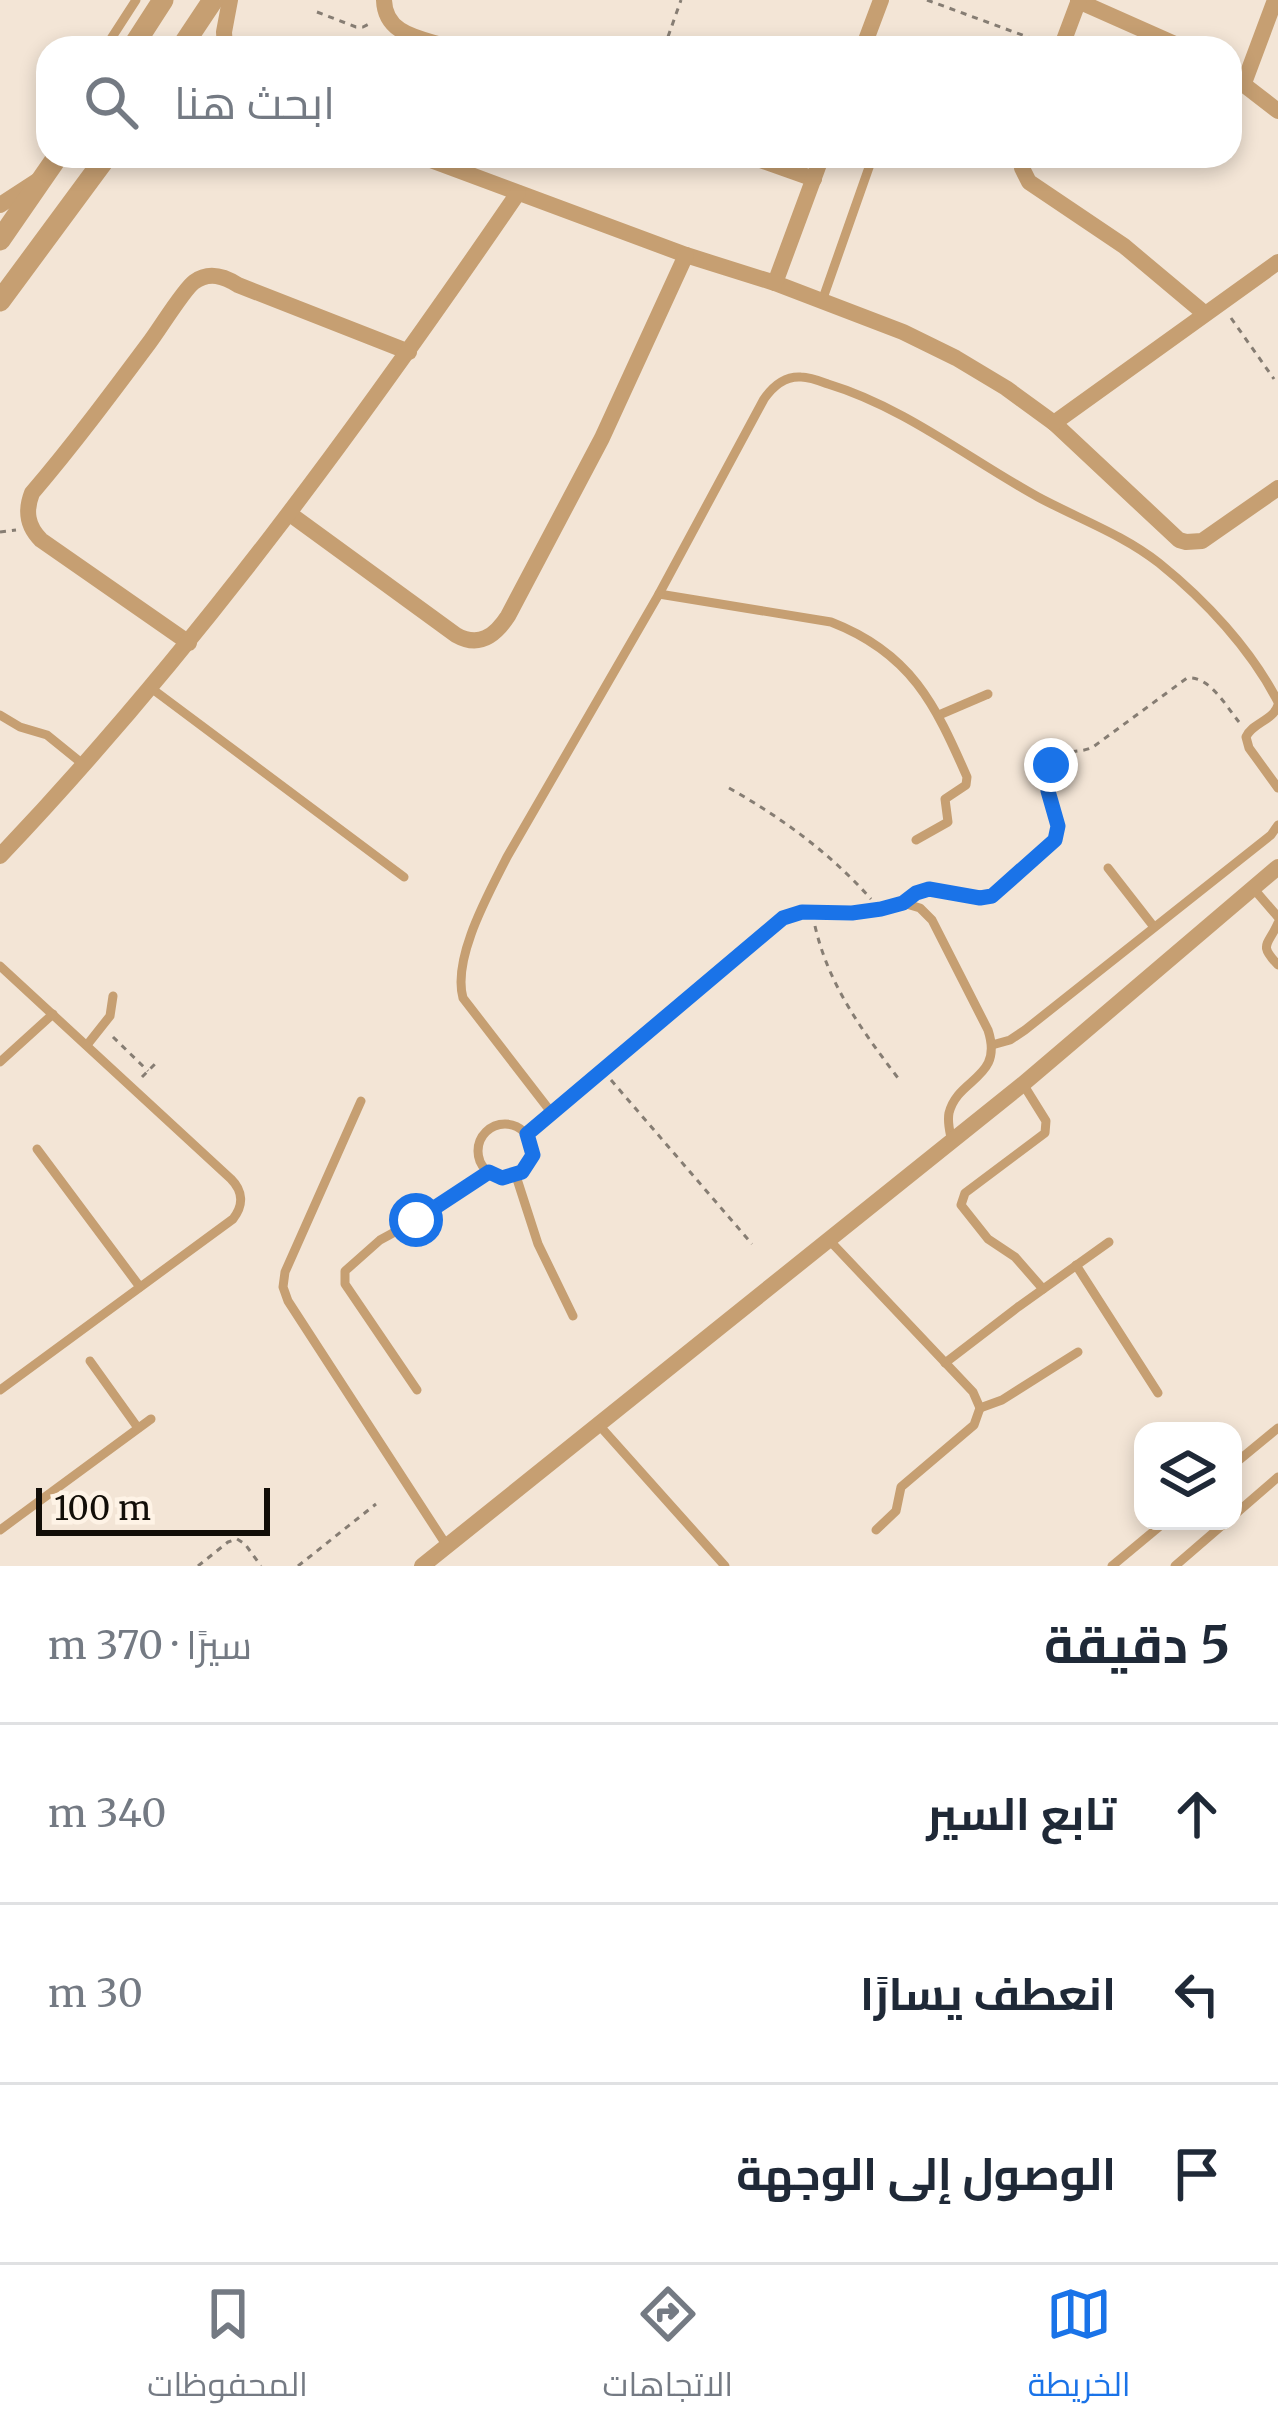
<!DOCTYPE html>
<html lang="ar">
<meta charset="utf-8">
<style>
body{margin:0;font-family:Merriweather,Cairo,serif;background:#f2f2f3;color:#1f2937;direction:rtl}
.controls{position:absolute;right:36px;bottom:36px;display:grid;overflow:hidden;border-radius:24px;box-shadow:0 6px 18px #0003}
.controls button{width:108px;height:108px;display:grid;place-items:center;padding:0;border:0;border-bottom:3px solid #e0e1e3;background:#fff;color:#1f2937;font:60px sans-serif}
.scale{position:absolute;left:36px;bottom:30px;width:234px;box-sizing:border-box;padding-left:12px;border:6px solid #120e08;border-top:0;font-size:33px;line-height:42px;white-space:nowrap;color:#120e08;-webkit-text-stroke:9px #fef3e6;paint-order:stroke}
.stop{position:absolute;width:36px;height:36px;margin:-27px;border:9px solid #1a73e8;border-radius:50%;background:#fff}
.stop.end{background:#1a73e8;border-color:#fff;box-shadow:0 3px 12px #0008}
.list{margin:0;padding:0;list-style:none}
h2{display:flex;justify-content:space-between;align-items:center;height:156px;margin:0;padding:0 48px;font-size:51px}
h2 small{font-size:39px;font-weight:400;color:#747a83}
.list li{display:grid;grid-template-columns:78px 1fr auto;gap:36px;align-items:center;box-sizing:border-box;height:180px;padding:0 48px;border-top:3px solid #e0e1e3}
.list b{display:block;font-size:45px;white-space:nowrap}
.list em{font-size:39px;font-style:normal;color:#747a83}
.icon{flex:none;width:66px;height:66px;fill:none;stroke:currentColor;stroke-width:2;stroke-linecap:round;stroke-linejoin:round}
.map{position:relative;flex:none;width:1278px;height:1566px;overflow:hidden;direction:ltr}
.search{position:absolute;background:#fff;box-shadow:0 6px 18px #0003;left:36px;right:36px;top:36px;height:132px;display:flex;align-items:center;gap:30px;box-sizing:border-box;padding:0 42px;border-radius:36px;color:#747a83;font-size:45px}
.sheet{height:696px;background:#fff}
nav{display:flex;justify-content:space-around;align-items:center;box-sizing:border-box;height:168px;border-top:3px solid #e0e1e3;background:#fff;font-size:33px;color:#747a83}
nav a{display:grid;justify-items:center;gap:6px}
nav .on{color:#1a73e8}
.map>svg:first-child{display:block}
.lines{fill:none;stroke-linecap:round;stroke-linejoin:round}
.path{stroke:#867d73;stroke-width:3;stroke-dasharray:6 6;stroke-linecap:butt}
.service{stroke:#c69f72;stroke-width:9}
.minor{stroke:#c69f72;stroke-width:16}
.tertiary{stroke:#c69f72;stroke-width:21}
.route{stroke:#1a73e8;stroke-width:15}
</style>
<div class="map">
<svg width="1278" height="1566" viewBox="0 0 1278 1566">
<rect width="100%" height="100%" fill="#f3e5d6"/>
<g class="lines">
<g class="path">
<polyline points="927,0 1044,43"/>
<polyline points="317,12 356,27 363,27 371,23"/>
<polyline points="664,48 681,0"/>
<polyline points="1231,318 1274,379"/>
<polyline points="0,532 16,530"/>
<path d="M729 788C782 818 830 853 871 899"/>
<path d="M917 893C943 884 971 905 992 896 1008 888 1057 845 1058 829 1060 810 1034 774 1057 756 1065 750 1082 753 1093 747L1187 678C1210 676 1225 705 1239 722"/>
<path d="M815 926C829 987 864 1033 901 1082"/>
<polyline points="113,1037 148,1071"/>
<polyline points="142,1077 158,1061"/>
<polyline points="611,1080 752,1244"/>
<polyline points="198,1566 228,1542 237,1539 245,1544 261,1566"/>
<polyline points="298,1566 376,1504"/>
</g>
<g class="service">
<polyline points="105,48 136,0"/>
<polyline points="822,301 873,156"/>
<path d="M659 594 831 622C911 653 935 704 967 777L966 785 945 799 948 822 916 840"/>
<polyline points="151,688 404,877"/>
<path d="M1278 705C1273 721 1253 722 1246 737L1249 748 1278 788"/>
<polyline points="0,715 20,727 47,735 84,765"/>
<polyline points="939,715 988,694"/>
<polyline points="1108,868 1154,927"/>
<polyline points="1253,888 1278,917"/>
<path d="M1278 923C1268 946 1258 944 1278 965"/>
<path d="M0 966 231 1179C243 1191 244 1205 233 1219L0 1390"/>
<polyline points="87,1045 110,1016 113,996"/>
<polyline points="992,1045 1010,1040 1025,1030 1271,835 1278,825"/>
<polyline points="0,1062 53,1014"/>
<polyline points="1023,1084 1046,1121 1045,1133 965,1193 961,1205 988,1239 1015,1257 1043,1289"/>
<polyline points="361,1101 285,1272 283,1287 288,1301 447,1546"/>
<path d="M551 1112 463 998C452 958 489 893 507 857L659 594 764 399C773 386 785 376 801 377 810 377 820 381 828 384 904 407 969 459 1038 497 1079 519 1122 534 1159 563 1205 600 1251 649 1278 702"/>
<circle cx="505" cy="1151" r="27"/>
<path d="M527 1134 783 918 802 912 852 913 903 903 920 908 932 920 988 1030C1004 1079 958 1077 949 1113 947 1123 950 1132 952 1142"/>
<polyline points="37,1149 140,1287"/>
<polyline points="516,1176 538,1244 573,1316"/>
<polyline points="830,1241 973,1392 980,1408 974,1425 901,1487 896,1511 876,1530"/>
<polyline points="1076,1265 1158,1393"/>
<polyline points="90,1361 138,1428"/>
<polyline points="945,1363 1018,1307 1109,1242"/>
<polyline points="417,1390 345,1284 345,1271 380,1240 426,1215 489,1172"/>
<polyline points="980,1408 1002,1400 1078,1352"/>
<polyline points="598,1424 725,1566"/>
<polyline points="1233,1465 1278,1428"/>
<polyline points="1233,1516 1278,1477"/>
<polyline points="0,1530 151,1419"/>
<polyline points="1112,1566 1166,1521"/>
<polyline points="1175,1566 1227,1521"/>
</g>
<g class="minor">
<path d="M384 0C385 36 422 38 450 48"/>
<polyline points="1078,1 1184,48"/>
<polyline points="225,48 224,32 230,0"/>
<polyline points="863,48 881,0"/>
<polyline points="1061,48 1079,0"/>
<polyline points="1230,74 1278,111"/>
<polyline points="1244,83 1275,0"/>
<polyline points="420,156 686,255 775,283 903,332 956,358 1006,388 1054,423 1179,540 1186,542 1202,541 1278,488"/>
<polyline points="749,156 814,179"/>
<polyline points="1022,156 1022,168 1029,182 1124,246 1204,313"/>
<polyline points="0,205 37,181"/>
<polyline points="775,283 822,156"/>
<polyline points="1054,423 1278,262"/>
<path d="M290 514 456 635C479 648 495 636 508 616L602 438 686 255"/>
<path d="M189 643 41 540C27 526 25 511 32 493 73 445 111 394 149 343 159 330 184 289 194 282 209 271 224 276 238 285L409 352"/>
<path d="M0 856C194 652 359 425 518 193"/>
<polyline points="422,1566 1023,1084 1278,867"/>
</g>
<g class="tertiary">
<polyline points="132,48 163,0"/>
<polyline points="181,48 213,0"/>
<polyline points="0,240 58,156"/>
<polyline points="0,301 107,156"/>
</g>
</g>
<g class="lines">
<polyline class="route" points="416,1220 489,1172 502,1178 522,1172 533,1155 527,1134 783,918 802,912 852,913 881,909 903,903 916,893 929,889 980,898 992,896 1055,840 1058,826 1048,791 1051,765"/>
</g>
</svg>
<div class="controls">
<button><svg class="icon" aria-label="layers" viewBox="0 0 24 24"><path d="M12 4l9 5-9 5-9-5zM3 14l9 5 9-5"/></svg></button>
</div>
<div class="scale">100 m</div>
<div class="stop" style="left:416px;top:1220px"></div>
<div class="stop end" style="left:1051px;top:765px"></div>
<div class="search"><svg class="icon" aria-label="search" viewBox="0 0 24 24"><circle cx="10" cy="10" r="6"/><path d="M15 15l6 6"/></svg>ابحث هنا</div>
</div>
<section class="sheet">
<h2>5 دقيقة<small>سيرًا · 370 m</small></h2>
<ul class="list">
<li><svg class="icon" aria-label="ahead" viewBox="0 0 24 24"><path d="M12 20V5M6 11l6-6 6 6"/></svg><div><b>تابع السير</b></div><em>340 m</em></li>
<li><svg class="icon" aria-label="left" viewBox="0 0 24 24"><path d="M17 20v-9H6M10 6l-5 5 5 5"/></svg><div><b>انعطف يسارًا</b></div><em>30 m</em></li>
<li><svg class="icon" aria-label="arrive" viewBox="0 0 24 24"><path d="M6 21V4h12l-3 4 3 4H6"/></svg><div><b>الوصول إلى الوجهة</b></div></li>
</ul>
</section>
<nav>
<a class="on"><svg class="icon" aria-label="map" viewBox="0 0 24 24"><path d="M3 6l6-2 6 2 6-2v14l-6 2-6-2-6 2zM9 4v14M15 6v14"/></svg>الخريطة</a>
<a><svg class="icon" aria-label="directions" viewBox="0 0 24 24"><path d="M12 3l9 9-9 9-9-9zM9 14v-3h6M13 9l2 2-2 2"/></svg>الاتجاهات</a>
<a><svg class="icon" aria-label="saved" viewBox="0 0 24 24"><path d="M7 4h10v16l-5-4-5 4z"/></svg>المحفوظات</a>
</nav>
